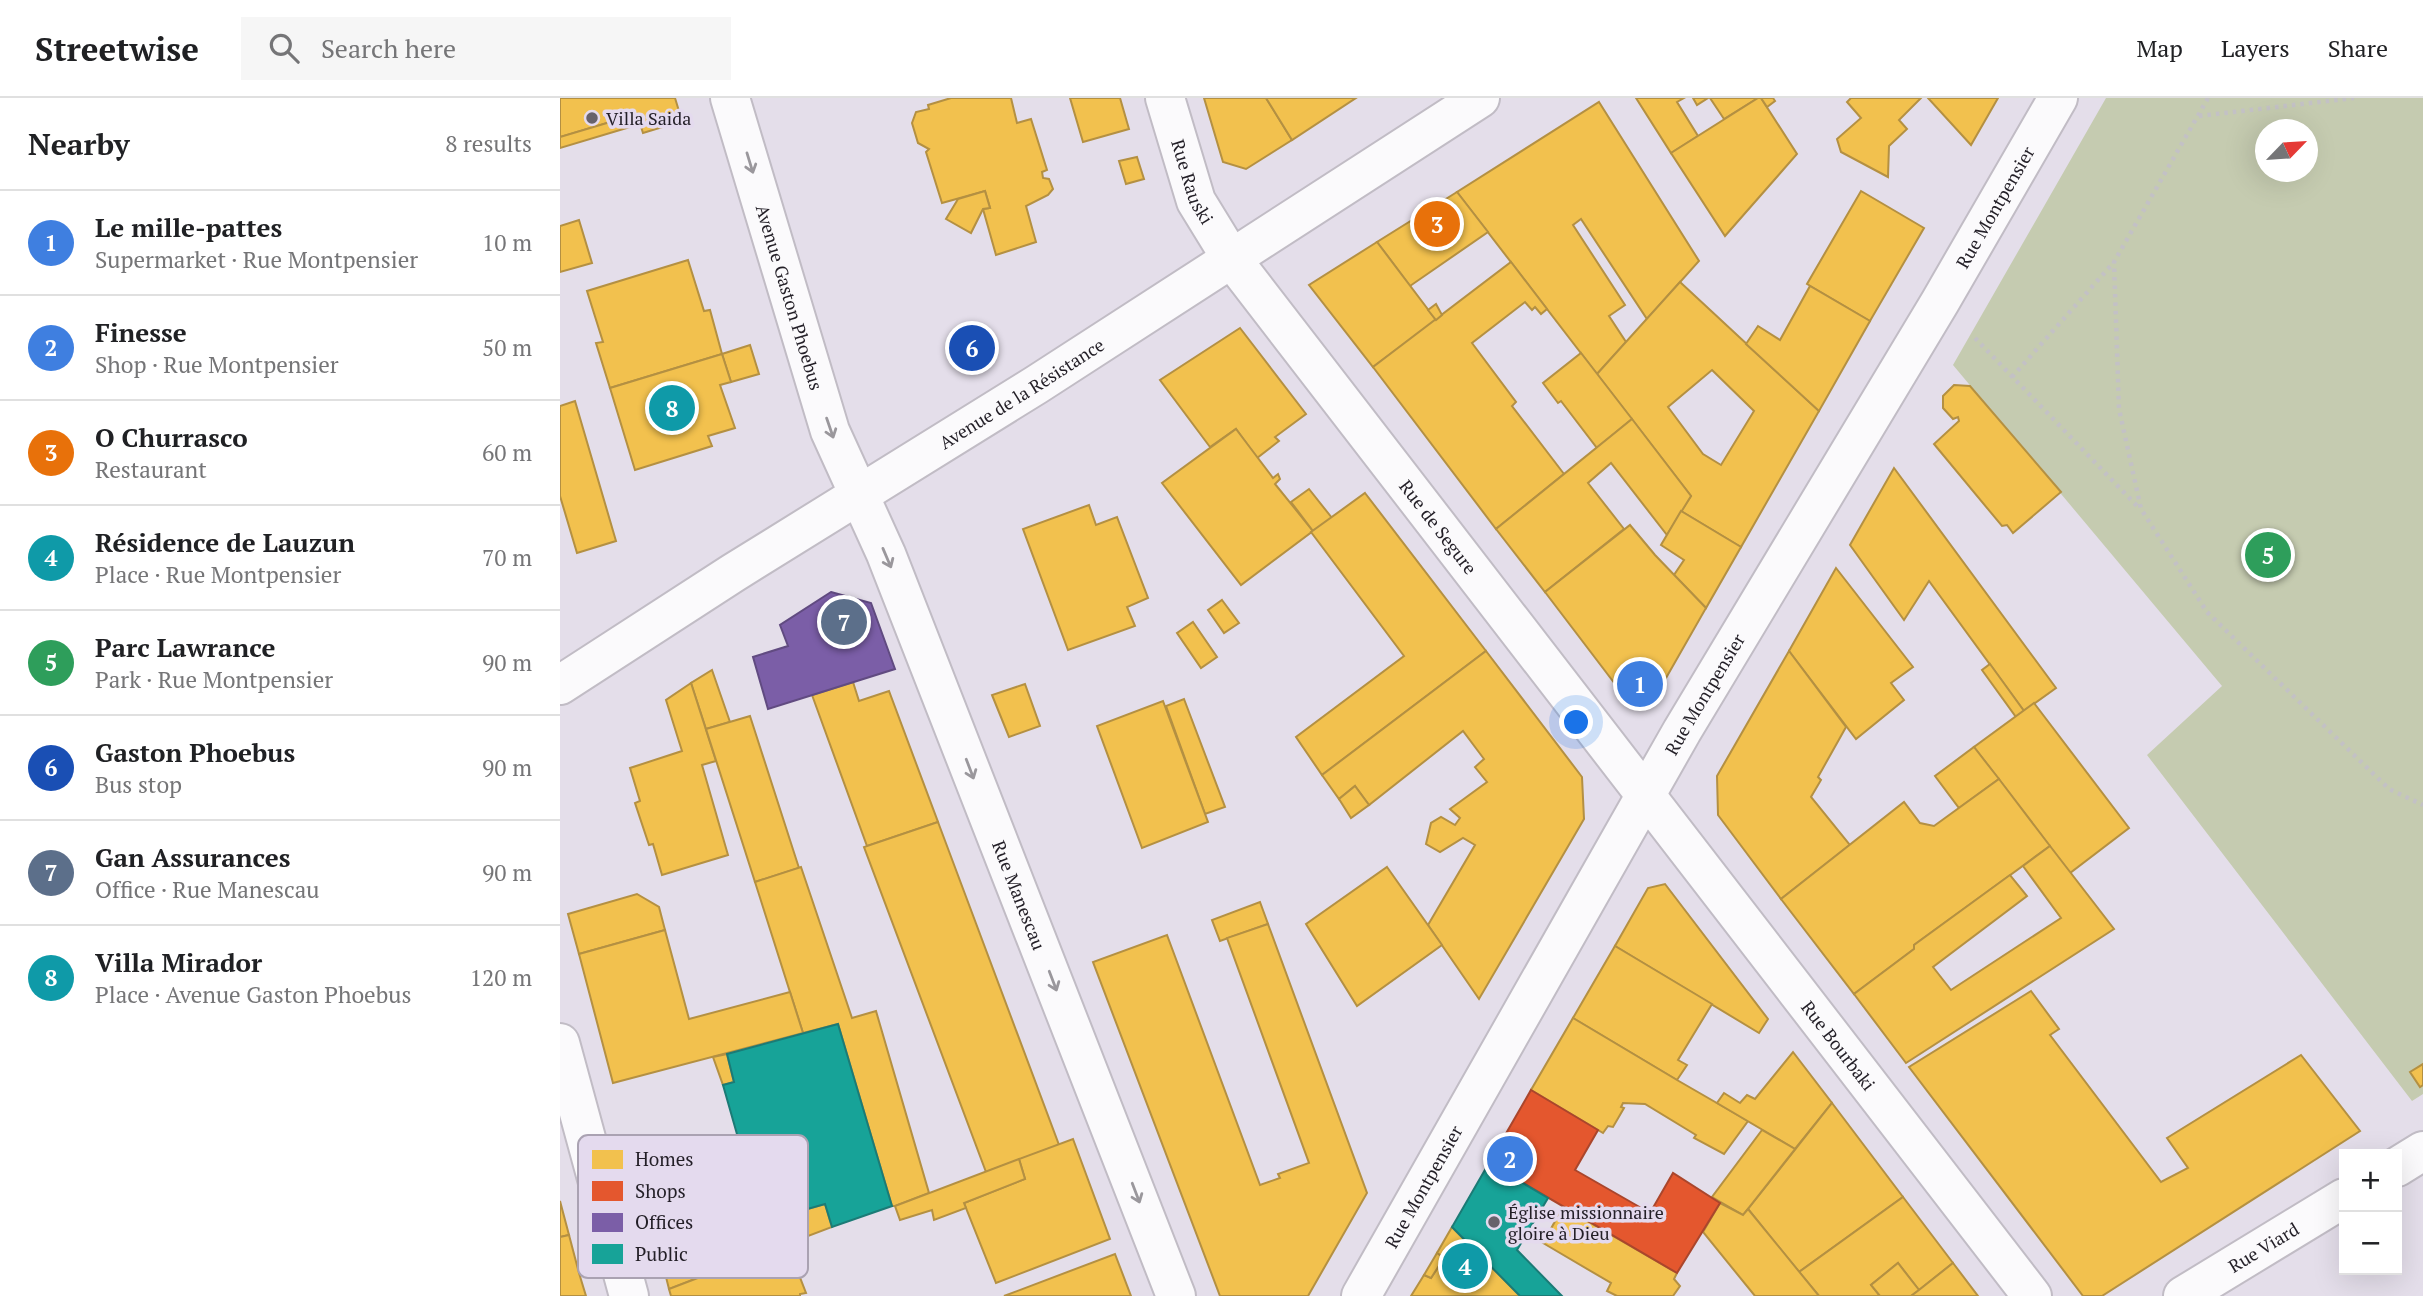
<!DOCTYPE html>
<meta charset="utf-8">
<style>
body{margin:0;font-family:"PT Serif",serif;background:#f6f6f6;color:#202124}
.controls{position:absolute;right:21px;bottom:21px;display:grid;overflow:hidden;border-radius:0px;box-shadow:0 7px 28px #0002}
.controls button{width:63px;height:63px;display:grid;place-items:center;padding:0;border:0;border-bottom:2px solid #e0e0e0;background:#fff;color:#202124;font:35px sans-serif}
.compass{position:absolute;left:1695px;top:21px;width:63px;height:63px;border-radius:50%;background:#fff;box-shadow:0 7px 28px #0002;rotate:65deg}
.you{position:absolute;left:1017px;top:625px;width:24px;height:24px;margin:-18px;border:5px solid #fff;border-radius:50%;background:#1a73e8;box-shadow:0 0 0 10px #1a73e833}
.badge{display:grid;place-items:center;width:46px;height:46px;border-radius:50%;background:#0b8043;color:#fff;font-size:23px;font-weight:700}
.pin{position:absolute;translate:-50% -50%;border:4px solid #fff;box-shadow:0 2px 7px #0006}
.list{margin:0;padding:0;list-style:none}
h2{display:flex;justify-content:space-between;align-items:center;height:91px;margin:0;padding:0 28px;font-size:30px}
h2 small{font-size:23px;font-weight:400;color:#757577}
.list li{display:grid;grid-template-columns:46px 1fr auto;gap:21px;align-items:center;box-sizing:border-box;height:105px;padding:0 28px;border-top:2px solid #e0e0e0}
.list b{display:block;font-size:26px;white-space:nowrap}
.list p{margin:0;font-size:23px;white-space:nowrap;color:#757577}
.list em{font-size:23px;font-style:normal;color:#757577}
.icon{flex:none;width:38px;height:38px;fill:none;stroke:currentColor;stroke-width:2;stroke-linecap:round;stroke-linejoin:round}
.map{position:relative;flex:none;width:1863px;height:1198px;overflow:hidden}
header{display:flex;align-items:center;gap:42px;box-sizing:border-box;height:98px;padding:0 35px;background:#fff;border-bottom:2px solid #e0e0e0}
header strong{font-size:33px}
nav{display:flex;gap:38px;margin-inline-start:auto;font-size:24px}
.search{width:490px;height:63px;background:#f6f6f6;display:flex;align-items:center;gap:18px;box-sizing:border-box;padding:0 24px;border-radius:0px;color:#757577;font-size:26px}
main{display:flex}
aside{flex:1;background:#fff}
.map>svg:first-child{display:block}
.green{fill:#c5cbb0;fill-rule:evenodd}
.homes{fill:#f2c14e;stroke:#b49042;stroke-width:2;fill-rule:evenodd}
.shops{fill:#e4572e;stroke:#aa462c;stroke-width:2}
.offices{fill:#7b5ea7;stroke:#614b81;stroke-width:2}
.public{fill:#17a398;stroke:#1b7b76;stroke-width:2}
.lines{fill:none;stroke-linecap:round;stroke-linejoin:round}
.street-casing{stroke:#c1bcc5;stroke-width:42}
.secondary-casing{stroke:#c1bcc5;stroke-width:42}
.path{stroke:#c3c1c5;stroke-width:4.5;stroke-dasharray:3.5 5;stroke-linecap:butt}
.street{stroke:#fbfafc;stroke-width:38}
.secondary{stroke:#fbfafc;stroke-width:38}
.oneway{stroke:#9a979c}
.poi-dot{fill:#67626b;stroke:#e4daee;stroke-width:2.5}
.labels{text-anchor:middle;dominant-baseline:central;stroke-width:7;stroke-linejoin:round;paint-order:stroke}
.poi-label{font-size:18px;fill:#231f27;stroke:#e4daee;text-anchor:start}
.street-label{font-size:18px;fill:#231f27;stroke:#e4daee}
.key{fill:#e4daee;stroke:#aaa2b2;stroke-width:2}
.key-label{font-size:19px;fill:#231f27}
</style>
<header>
<strong>Streetwise</strong>
<div class="search"><svg class="icon" aria-label="search" viewBox="0 0 24 24"><circle cx="10" cy="10" r="6"/><path d="M15 15l6 6"/></svg>Search here</div>
<nav><a>Map</a><a>Layers</a><a>Share</a></nav>
</header>
<main>
<aside>
<h2>Nearby<small>8 results</small></h2>
<ul class="list">
<li><span class="badge" style="background:#3f7fe0">1</span><div><b>Le mille-pattes</b><p>Supermarket · Rue Montpensier</p></div><em>10 m</em></li>
<li><span class="badge" style="background:#3f7fe0">2</span><div><b>Finesse</b><p>Shop · Rue Montpensier</p></div><em>50 m</em></li>
<li><span class="badge" style="background:#e8710a">3</span><div><b>O Churrasco</b><p>Restaurant</p></div><em>60 m</em></li>
<li><span class="badge" style="background:#0f9aa8">4</span><div><b>Résidence de Lauzun</b><p>Place · Rue Montpensier</p></div><em>70 m</em></li>
<li><span class="badge" style="background:#2e9e5b">5</span><div><b>Parc Lawrance</b><p>Park · Rue Montpensier</p></div><em>90 m</em></li>
<li><span class="badge" style="background:#1a4fb4">6</span><div><b>Gaston Phoebus</b><p>Bus stop</p></div><em>90 m</em></li>
<li><span class="badge" style="background:#5c6f8a">7</span><div><b>Gan Assurances</b><p>Office · Rue Manescau</p></div><em>90 m</em></li>
<li><span class="badge" style="background:#0f9aa8">8</span><div><b>Villa Mirador</b><p>Place · Avenue Gaston Phoebus</p></div><em>120 m</em></li>
</ul>
</aside>
<div class="map">
<svg width="1863" height="1198" viewBox="0 0 1863 1198">
<rect width="100%" height="100%" fill="#e4deea"/>
<path class="green" d="M1546 0H1863V996L1852 1003 1587 657 1662 588 1393 267ZM1706 32H1748V74H1706Z"/>
<g class="homes">
<polygon points="0,0 115,0 122,23 83,35 77,16 0,39"/>
<polygon points="391,0 451,0 457,25 471,21 487,72 482,74 483,80 489,81 493,91 488,97 466,108 476,144 436,157 423,111 430,110 425,93 382,105 366,54 369,51 358,45 352,25 356,14 369,11 368,7"/>
<polygon points="510,0 560,0 569,31 523,44"/>
<polygon points="644,0 706,0 732,42 686,71 663,64"/>
<polygon points="706,0 796,0 732,42"/>
<polygon points="1076,0 1124,0 1117,4 1138,38 1111,55"/>
<polygon points="1133,0 1148,0 1137,7"/>
<polygon points="1150,0 1198,0 1164,21"/>
<polygon points="1198,0 1201,0 1237,56 1165,138 1111,55"/>
<polygon points="1201,0 1213,0 1215,3 1207,9"/>
<polygon points="1291,0 1361,0 1339,22 1347,31 1329,48 1328,79 1281,54 1277,41 1301,20 1287,4"/>
<polygon points="1368,0 1438,0 1411,47"/>
<polygon points="1039,4 1139,163 1087,221 1021,121 1013,127 1065,207 1049,218 1066,244 1037,276 897,94"/>
<polygon points="77,16 80,26 0,50 0,39"/>
<polygon points="577,59 584,81 566,86 559,63"/>
<polygon points="425,93 430,110 423,111 411,135 386,121 398,101"/>
<polygon points="1301,93 1364,130 1310,223 1247,186"/>
<polygon points="897,94 928,134 850,188 817,144"/>
<polygon points="19,122 32,165 0,174 0,128"/>
<polygon points="817,144 876,222 813,269 749,187"/>
<polygon points="128,162 144,213 150,212 162,256 50,290 36,245 43,244 27,193"/>
<polygon points="951,164 987,211 981,216 975,209 972,212 965,204 912,245 956,304 952,308 1004,376 936,431 813,269"/>
<path d="M1120 184 1259 313 1181 449 1121 413 1131 398 1037 276ZM1152 272 1194 313 1161 367 1143 356 1108 309Z"/>
<polygon points="1250,188 1310,223 1259,313 1186,246 1198,228 1220,242"/>
<polygon points="876,206 882,217 876,222 868,212"/>
<polygon points="680,230 746,316 715,339 719,343 697,360 676,331 650,349 600,282"/>
<polygon points="190,247 199,276 171,284 162,256"/>
<polygon points="1021,255 1072,321 1037,350 1001,303 998,305 983,285"/>
<polygon points="162,256 171,284 160,287 175,330 148,338 152,348 75,372 50,290"/>
<polygon points="1394,287 1410,288 1501,394 1453,435 1447,427 1442,428 1374,346 1399,323 1398,319 1393,321 1383,310 1383,298"/>
<polygon points="15,303 56,443 17,455 0,398 0,308"/>
<polygon points="1072,321 1131,398 1107,437 1051,365 1028,385 1064,431 985,494 936,431"/>
<polygon points="676,331 713,380 718,376 720,381 715,386 753,433 681,487 602,385"/>
<polygon points="1334,370 1496,590 1464,613 1369,483 1344,522 1290,447"/>
<polygon points="749,391 772,420 753,433 731,404"/>
<polygon points="805,395 926,553 762,677 736,639 844,558 751,434"/>
<polygon points="529,407 536,427 557,419 588,500 567,509 575,528 508,552 463,431"/>
<polygon points="1121,413 1181,449 1146,510 1114,477 1124,462 1101,447"/>
<polygon points="1070,427 1095,457 1146,510 1094,601 1068,603 985,494"/>
<polygon points="1276,470 1353,569 1331,585 1344,602 1296,641 1229,553"/>
<polygon points="662,502 679,525 664,535 648,512"/>
<polygon points="633,524 657,559 641,570 617,535"/>
<polygon points="926,553 1022,679 1024,721 919,901 868,827 915,747 903,740 880,754 866,746 871,725 881,719 895,727 900,720 890,711 927,684 915,669 924,661 903,633 809,707 795,688 779,701 762,677"/>
<polygon points="1229,553 1286,629 1258,679 1261,682 1251,699 1290,747 1221,801 1158,717 1157,678"/>
<polygon points="1430,566 1464,613 1456,619 1422,572"/>
<polygon points="152,572 170,624 146,631 131,585"/>
<polygon points="293,584 299,603 329,593 378,724 307,748 252,597"/>
<polygon points="131,585 156,663 142,667 168,757 102,777 93,746 89,747 75,705 80,703 70,670 122,653 106,602"/>
<polygon points="465,586 480,628 449,639 432,597"/>
<polygon points="624,601 665,709 645,716 606,608"/>
<polygon points="603,603 648,724 582,750 537,628"/>
<polygon points="1474,605 1569,730 1510,775 1414,649"/>
<polygon points="190,618 239,770 195,784 146,631"/>
<polygon points="1414,649 1439,681 1399,710 1375,678"/>
<polygon points="1439,681 1490,748 1354,847 1354,851 1294,896 1221,801 1344,704 1360,725 1374,728"/>
<polygon points="795,688 809,707 791,720 779,701"/>
<polygon points="378,724 499,1047 426,1074 304,749"/>
<polygon points="1490,748 1554,831 1346,965 1294,896 1354,851 1354,847 1450,777 1467,798 1373,869 1391,892 1501,820 1463,768"/>
<polygon points="241,769 292,920 316,913 369,1095 335,1108 332,1108 278,926 243,935 195,784"/>
<polygon points="827,769 882,847 797,908 746,826"/>
<polygon points="1105,786 1208,921 1199,935 1055,848 1088,790"/>
<polygon points="77,796 99,809 105,832 19,856 8,816"/>
<polygon points="700,804 708,826 660,843 652,822"/>
<polygon points="708,826 807,1095 748,1198 660,1198 533,864 607,837 700,1087 720,1080 718,1076 749,1065 667,840"/>
<polygon points="105,832 129,921 230,894 243,935 53,985 19,856"/>
<polygon points="1055,848 1152,906 1118,962 1127,967 1117,982 1013,920"/>
<polygon points="1471,893 1499,931 1490,937 1601,1084 1628,1070 1607,1040 1741,957 1800,1033 1542,1198 1523,1198 1349,969"/>
<polygon points="1013,920 1117,982 1188,1023 1164,1056 1134,1040 1136,1037 1085,1006 1063,1005 1061,1009 1064,1010 1053,1029 1048,1028 1043,1035 971,992"/>
<polygon points="1233,954 1272,1005 1235,1051 1157,1005 1164,995 1180,1005 1187,997 1195,1001"/>
<polygon points="167,956 174,984 163,987 153,959"/>
<polygon points="1863,966 1863,987 1860,989 1850,974"/>
<polygon points="1272,1005 1343,1099 1239,1174 1188,1111"/>
<polygon points="1202,1032 1235,1051 1183,1117 1152,1099"/>
<polygon points="513,1041 550,1141 436,1185 404,1105 465,1081 459,1061"/>
<polygon points="459,1061 465,1081 404,1105 406,1110 374,1122 372,1112 340,1122 335,1108"/>
<polygon points="1343,1099 1393,1165 1359,1192 1338,1165 1311,1187 1320,1198 1259,1198 1239,1174"/>
<polygon points="0,1103 9,1137 0,1139"/>
<polygon points="1160,1105 1183,1117 1188,1111 1259,1198 1195,1198 1143,1134"/>
<polygon points="265,1106 272,1129 171,1167 159,1131 200,1116 202,1124"/>
<polygon points="1003,1109 1117,1175 1114,1181 1120,1188 1113,1198 1057,1198 1047,1193 1051,1185 983,1145"/>
<polygon points="145,1128 159,1131 171,1167 109,1191 101,1159 126,1151 122,1136"/>
<polygon points="892,1129 960,1198 851,1198 864,1177 871,1180 884,1160 877,1155"/>
<polygon points="9,1137 19,1175 26,1198 0,1198 0,1139"/>
<polygon points="227,1146 246,1195 240,1196 240,1198 111,1198 109,1191"/>
<polygon points="877,1155 884,1160 871,1180 864,1177"/>
<polygon points="555,1156 571,1198 444,1198"/>
<polygon points="1338,1165 1359,1192 1351,1198 1320,1198 1311,1187"/>
<polygon points="1393,1165 1418,1198 1351,1198 1359,1192"/>
</g>
<polygon class="shops" points="971,992 1038,1032 1015,1072 1090,1115 1113,1075 1160,1105 1117,1175 929,1065"/>
<polygon class="offices" points="271,494 311,505 335,571 208,611 193,559 228,548 220,527"/>
<g class="public">
<polygon points="278,926 332,1108 272,1129 265,1106 202,1124 163,987 174,984 167,956"/>
<polygon points="929,1065 988,1100 957,1152 1002,1198 960,1198 892,1129"/>
</g>
<g class="lines">
<defs>
<g id="street">
<path id="s1" d="M170 0 270 333 326 456 616 1198"/>
<path id="s2" d="M605 0 636 103 671 160 1472 1198"/>
<polyline points="0,945 69,1198"/>
<polyline points="1837,1069 1863,1053"/>
<path id="s3" d="M801 1198 1122 633 1380 204 1498 0"/>
<path id="s4" d="M1623 1198 1784 1100"/>
</g>
<g id="secondary">
<path id="s5" d="M0 587 173 475 476 287 920 0"/>
</g>
</defs>
<use href="#street" class="street-casing"/>
<use href="#secondary" class="secondary-casing"/>
<g class="path">
<polyline points="1648,0 1554,164 1559,311 1581,411 1647,514 1829,691 1863,707"/>
<polyline points="1639,18 1794,0"/>
<polyline points="1415,240 1579,410"/>
<polyline points="1452,279 1554,164"/>
</g>
<use href="#street" class="street"/>
<use href="#secondary" class="secondary"/>
</g>
<defs><path id="oneway-shaft" d="M-6 0H5M1.5-3L5.5 0L1.5 3" fill="none" stroke-width="1.6" stroke-linecap="round" stroke-linejoin="round" transform="scale(1.75)"/></defs>
<g class="oneway">
<use href="#oneway-shaft" transform="translate(190 65) rotate(73)"/>
<use href="#oneway-shaft" transform="translate(270 330) rotate(71)"/>
<use href="#oneway-shaft" transform="translate(327 460) rotate(67)"/>
<use href="#oneway-shaft" transform="translate(410 671) rotate(69)"/>
<use href="#oneway-shaft" transform="translate(493 883) rotate(69)"/>
<use href="#oneway-shaft" transform="translate(576 1095) rotate(69)"/>
</g>
<g class="poi-dot">
<circle cx="32" cy="20" r="7"/>
<circle cx="934" cy="1124" r="7"/>
</g>
<g class="labels">
<g class="poi-label">
<text x="46" y="20">Villa Saida</text>
<text x="948" y="1114">Église missionnaire<tspan x="948" dy="21">gloire à Dieu</tspan></text>
</g>
<g class="street-label">
<text stroke="none"><textPath href="#s2" startOffset="88">Rue Rauski</textPath></text>
<text stroke="none"><textPath href="#s3" startOffset="1260">Rue Montpensier</textPath></text>
<text stroke="none"><textPath href="#s1" startOffset="208">Avenue Gaston Phoebus</textPath></text>
<text stroke="none"><textPath href="#s5" startOffset="546">Avenue de la Résistance</textPath></text>
<text stroke="none"><textPath href="#s2" startOffset="514">Rue de Segure</textPath></text>
<text stroke="none"><textPath href="#s3" startOffset="693">Rue Montpensier</textPath></text>
<text stroke="none"><textPath href="#s1" startOffset="849">Rue Manescau</textPath></text>
<text stroke="none"><textPath href="#s2" startOffset="1169">Rue Bourbaki</textPath></text>
<text stroke="none"><textPath href="#s3" startOffset="126">Rue Montpensier</textPath></text>
<text stroke="none"><textPath href="#s4" startOffset="94">Rue Viard</textPath></text>
</g>
</g>
<rect x="18" y="1037" width="230" height="143" rx="10" class="key"/>
<rect x="32" y="1052" width="31" height="19" fill="#f2c14e"/>
<rect x="32" y="1083" width="31" height="20" fill="#e4572e"/>
<rect x="32" y="1115" width="31" height="19" fill="#7b5ea7"/>
<rect x="32" y="1146" width="31" height="20" fill="#17a398"/>
<g class="key-label">
<text x="75" y="1068">Homes</text>
<text x="75" y="1100">Shops</text>
<text x="75" y="1131">Offices</text>
<text x="75" y="1163">Public</text>
</g>
</svg>
<div class="controls">
<button>+</button>
<button>−</button>
</div>
<svg class="compass" viewBox="-18 -18 36 36"><path d="M0-13l5 13h-10z" fill="#e53935"/><path d="M0 13l5-13h-10z" fill="#757577"/></svg>
<div class="you"></div>
<div class="pin badge" style="left:1080px;top:586px;background:#3f7fe0">1</div>
<div class="pin badge" style="left:950px;top:1061px;background:#3f7fe0">2</div>
<div class="pin badge" style="left:877px;top:126px;background:#e8710a">3</div>
<div class="pin badge" style="left:905px;top:1168px;background:#0f9aa8">4</div>
<div class="pin badge" style="left:1708px;top:457px;background:#2e9e5b">5</div>
<div class="pin badge" style="left:412px;top:250px;background:#1a4fb4">6</div>
<div class="pin badge" style="left:284px;top:524px;background:#5c6f8a">7</div>
<div class="pin badge" style="left:112px;top:310px;background:#0f9aa8">8</div>
</div>
</main>
